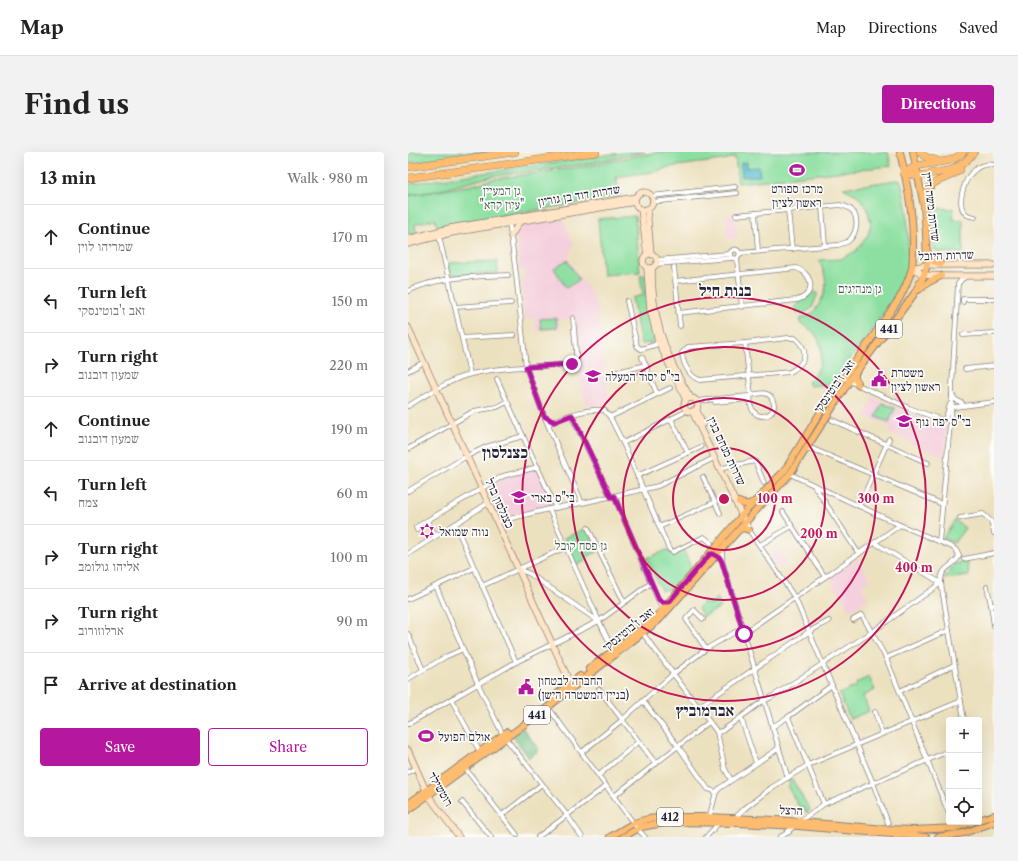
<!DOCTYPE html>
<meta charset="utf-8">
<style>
body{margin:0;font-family:"Libre Caslon Text","Frank Ruhl Libre",serif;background:#f2f2f2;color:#222}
.controls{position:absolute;right:12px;bottom:12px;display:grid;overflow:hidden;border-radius:4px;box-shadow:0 4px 16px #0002}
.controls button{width:36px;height:36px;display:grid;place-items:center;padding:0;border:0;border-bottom:1px solid #e0e0e0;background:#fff;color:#222;font:20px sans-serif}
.stop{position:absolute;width:12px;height:12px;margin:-9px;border:3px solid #b5179e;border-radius:50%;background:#fff}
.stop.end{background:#b5179e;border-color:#fff;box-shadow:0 1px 4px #0008}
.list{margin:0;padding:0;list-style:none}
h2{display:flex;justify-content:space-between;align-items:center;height:52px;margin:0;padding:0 16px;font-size:17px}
h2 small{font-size:13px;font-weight:400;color:#767676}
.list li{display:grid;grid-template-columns:26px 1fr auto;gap:12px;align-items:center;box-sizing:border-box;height:64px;padding:0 16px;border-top:1px solid #e0e0e0}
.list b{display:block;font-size:15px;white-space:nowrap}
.list p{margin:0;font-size:13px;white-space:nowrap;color:#767676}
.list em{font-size:13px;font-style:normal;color:#767676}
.actions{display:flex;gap:8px;padding:12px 16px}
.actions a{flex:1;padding:9px 0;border:1px solid #b5179e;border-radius:4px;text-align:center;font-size:14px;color:#b5179e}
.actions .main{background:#b5179e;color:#fff}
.icon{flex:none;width:22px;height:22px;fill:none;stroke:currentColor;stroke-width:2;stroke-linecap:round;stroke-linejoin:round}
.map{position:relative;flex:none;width:586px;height:685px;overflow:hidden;border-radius:4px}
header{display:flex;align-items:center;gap:24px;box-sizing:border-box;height:56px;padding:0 20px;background:#fff;border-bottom:1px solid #e0e0e0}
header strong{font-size:19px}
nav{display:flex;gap:22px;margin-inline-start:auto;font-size:14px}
.intro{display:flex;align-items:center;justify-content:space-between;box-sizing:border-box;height:96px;padding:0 24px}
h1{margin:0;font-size:28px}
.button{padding:10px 18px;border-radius:4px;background:#b5179e;color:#fff;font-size:14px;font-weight:700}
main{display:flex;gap:24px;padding:0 24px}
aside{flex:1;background:#fff;border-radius:4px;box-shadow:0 4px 16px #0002}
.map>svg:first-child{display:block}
.built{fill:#f4cfdd}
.green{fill:#8cdfa0;stroke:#57806e}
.forest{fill:#71be86;stroke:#4a7060}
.water{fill:#53bbd1;stroke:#3a6e86}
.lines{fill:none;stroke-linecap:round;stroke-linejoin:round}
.street-casing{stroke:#87827d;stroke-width:5.5}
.secondary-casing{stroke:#87827d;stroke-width:7}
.primary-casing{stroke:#87827d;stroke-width:8}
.highway-casing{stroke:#87827d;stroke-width:8}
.street{stroke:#fff;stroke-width:4}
.secondary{stroke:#ffe4c6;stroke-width:5.5}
.primary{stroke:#febc70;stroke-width:6}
.highway{stroke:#febc70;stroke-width:7}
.route{stroke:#b5179e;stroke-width:5}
.ring{fill:none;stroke:#c2185b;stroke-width:2}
.labels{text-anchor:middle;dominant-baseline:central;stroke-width:3.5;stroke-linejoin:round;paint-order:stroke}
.shield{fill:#fdfcf7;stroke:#646373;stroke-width:1}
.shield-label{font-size:11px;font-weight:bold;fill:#22223b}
.poi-label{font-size:12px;fill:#22223b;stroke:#fdfcf7;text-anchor:start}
.park-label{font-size:12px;fill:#425b59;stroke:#fdfcf7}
.street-label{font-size:12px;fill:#22223b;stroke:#fdfcf7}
.district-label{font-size:16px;font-weight:bold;fill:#22223b;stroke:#fdfcf7}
.centre{fill:#c2185b;stroke:#fdfcf7;stroke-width:2}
.ring-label{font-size:12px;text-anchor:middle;font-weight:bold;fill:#c2185b;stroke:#fdfcf7;stroke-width:3.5;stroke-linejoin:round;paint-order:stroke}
</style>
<header>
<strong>Map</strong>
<nav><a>Map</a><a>Directions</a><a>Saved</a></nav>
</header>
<div class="intro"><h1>Find us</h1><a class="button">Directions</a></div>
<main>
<aside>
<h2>13 min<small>Walk · 980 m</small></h2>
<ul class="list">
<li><svg class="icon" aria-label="ahead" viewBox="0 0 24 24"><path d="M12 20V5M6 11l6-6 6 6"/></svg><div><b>Continue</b><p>שמריהו לוין</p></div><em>170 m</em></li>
<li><svg class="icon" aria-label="left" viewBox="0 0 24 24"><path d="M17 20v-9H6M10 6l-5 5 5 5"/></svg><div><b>Turn left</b><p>זאב ז'בוטינסקי</p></div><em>150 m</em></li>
<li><svg class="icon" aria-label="right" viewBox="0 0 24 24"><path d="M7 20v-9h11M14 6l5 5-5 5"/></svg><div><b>Turn right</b><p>שמעון דובנוב</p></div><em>220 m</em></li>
<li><svg class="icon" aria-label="ahead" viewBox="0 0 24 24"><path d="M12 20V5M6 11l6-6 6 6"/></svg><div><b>Continue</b><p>שמעון דובנוב</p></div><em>190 m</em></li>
<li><svg class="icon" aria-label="left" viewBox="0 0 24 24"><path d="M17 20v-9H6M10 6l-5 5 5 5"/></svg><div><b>Turn left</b><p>צמח</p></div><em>60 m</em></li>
<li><svg class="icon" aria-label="right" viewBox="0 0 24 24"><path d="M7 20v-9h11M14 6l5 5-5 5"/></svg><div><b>Turn right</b><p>אליהו גולומב</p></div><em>100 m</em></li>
<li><svg class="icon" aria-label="right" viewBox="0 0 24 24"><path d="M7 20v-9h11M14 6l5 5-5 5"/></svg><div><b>Turn right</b><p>ארלוזורוב</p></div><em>90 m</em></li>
<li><svg class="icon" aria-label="arrive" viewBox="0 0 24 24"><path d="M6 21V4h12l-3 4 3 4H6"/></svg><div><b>Arrive at destination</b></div></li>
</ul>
<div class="actions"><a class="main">Save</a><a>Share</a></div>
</aside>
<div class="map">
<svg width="586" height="685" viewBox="0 0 586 685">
<rect width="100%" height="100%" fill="#fdfcf7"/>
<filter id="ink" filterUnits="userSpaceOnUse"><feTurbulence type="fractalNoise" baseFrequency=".025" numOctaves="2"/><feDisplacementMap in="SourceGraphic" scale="8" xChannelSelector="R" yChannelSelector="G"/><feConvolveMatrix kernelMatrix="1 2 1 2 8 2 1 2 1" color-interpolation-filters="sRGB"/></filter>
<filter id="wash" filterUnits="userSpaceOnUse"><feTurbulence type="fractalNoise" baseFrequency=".012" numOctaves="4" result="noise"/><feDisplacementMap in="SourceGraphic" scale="16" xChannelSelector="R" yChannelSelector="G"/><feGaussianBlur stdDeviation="0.9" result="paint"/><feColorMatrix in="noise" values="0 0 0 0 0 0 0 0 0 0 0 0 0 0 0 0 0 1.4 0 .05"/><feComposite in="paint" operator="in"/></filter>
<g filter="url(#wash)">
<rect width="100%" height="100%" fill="#ece1bf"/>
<g class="built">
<polygon points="317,63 327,63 329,86 320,87"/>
<polygon points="155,67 165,91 163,100 159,105 173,127 183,141 188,153 196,201 194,201 201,253 179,253 174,239 171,215 172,214 169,165 151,168 152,177 128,179 127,167 117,167 113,129 118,121 111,115 108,82 117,73"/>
<polygon points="465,245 539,277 536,305 481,281 483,275 457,264"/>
<polygon points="129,317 144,352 93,366 79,337 95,326"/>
<polygon points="370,397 380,411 371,417 362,403"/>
<polygon points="450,407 463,428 453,434 460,447 442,458 421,425"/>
</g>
<g class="green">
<polygon points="0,0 83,0 0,11"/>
<polygon points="219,0 237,0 178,12 85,24 28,39 0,43 0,32"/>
<polygon points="249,0 480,0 483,14 330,31 327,5 315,8 261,15 250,19 208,25 212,44 29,75 27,67 7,72 8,81 0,83 0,44 65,33 86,27 179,14"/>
<path d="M489 28 493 29 499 60 501 114 488 144 424 232 402 234 400 230C414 220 418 196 407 182 404 177 396 174 392 171V167C395 165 400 164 404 162 407 159 409 155 411 152 421 135 419 126 411 109L413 108 433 107 448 99 460 83 463 71 459 56 449 43 435 36Z"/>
<polygon points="530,56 546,57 545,67 555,68 555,101 529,100 526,97 526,66 529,66"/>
<polygon points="227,64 232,120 195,123 190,67"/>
<polygon points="159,108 171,128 158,136 146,116"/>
<polygon points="89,109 90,121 43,123 40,111"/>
<polygon points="232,123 237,123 239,158 247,183 245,191 233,192 224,146 235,143"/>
<path d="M405 140 410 141 404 156 394 162 389 160 386 156C389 150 400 145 405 140Z"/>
<polygon points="148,166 149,176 133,177 132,167"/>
<polygon points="474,251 487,256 481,270 468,265"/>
<polygon points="547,368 557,376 546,391 535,386"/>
<polygon points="179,376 189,400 179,405 180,408 168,413 156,386"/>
<polygon points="275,397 283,415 263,437 253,438 239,406 259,398 264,402"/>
<polygon points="553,410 559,410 561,424 536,427 547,412"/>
<polygon points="309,445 313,455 295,465 290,456 296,450 303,452"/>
<polygon points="461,525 467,538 455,544 461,559 442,567 431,542 449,534 448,531"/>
<polygon points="384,627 402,658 399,661 394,655 392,656 379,634 382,632 380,629"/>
</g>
<polygon class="forest" points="115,576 131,598 121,606 104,583"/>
<polygon class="water" points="339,10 339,16 351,15 352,24 334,25 333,11"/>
</g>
<g filter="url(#ink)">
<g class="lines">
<defs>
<g id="street">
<polyline points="243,44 327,35"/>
<polyline points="244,50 329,41"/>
<polyline points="414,54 417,94"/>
<polyline points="380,58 384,97"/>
<polyline points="347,61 350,99"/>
<path d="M328 63 432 53C437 54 443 56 446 61 451 70 448 84 439 90 436 91 433 92 430 93L332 101"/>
<path d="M567 65C563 64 560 64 558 62 547 52 557 24 568 17 573 13 580 12 586 13"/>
<polyline points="101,70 108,122 118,215 136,264 174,351"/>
<polyline points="31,84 62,222"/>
<circle cx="327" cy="102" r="4.5"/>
<polyline points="329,107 334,155"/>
<polyline points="249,108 320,102 323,101"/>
<polyline points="248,112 324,106"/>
<polyline points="266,115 272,174"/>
<path d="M267 129 388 116C406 122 408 143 389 148L270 161"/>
<path d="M0 139C30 124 67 125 100 123"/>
<polyline points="219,149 229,194 233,197 247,193 250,189"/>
<polyline points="555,150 555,147 586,147"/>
<polyline points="47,155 103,151"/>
<polyline points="555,183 586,181"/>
<polyline points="54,186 106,183"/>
<path d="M380 186H387C402 199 398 211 382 220L292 228C281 225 275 211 274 201L280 195 337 191Z"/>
<polyline points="234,205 249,242"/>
<polyline points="557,217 586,214"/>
<polyline points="0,219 16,210"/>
<polyline points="201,222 238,213"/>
<polyline points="89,227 148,356"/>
<polyline points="439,228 501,256 534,268 542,268"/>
<polyline points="544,243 548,248 554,251"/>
<path d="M289 249 340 244C349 242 361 237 365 249 372 267 338 273 343 243L337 191"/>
<polyline points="307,250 342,247"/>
<path d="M0 254C18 243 43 227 63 222 95 214 131 215 164 212L169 211 165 166"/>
<polyline points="543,254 547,255 586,250"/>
<polyline points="163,263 203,345"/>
<polyline points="202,265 262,236"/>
<polyline points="538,265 542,252"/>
<polyline points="263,267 280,301"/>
<polyline points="424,268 520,311"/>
<path d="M140 272C157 264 177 256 196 258L202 265 215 291 261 397 265 400 296 385 303 391"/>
<polyline points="215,291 275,261"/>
<polyline points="0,297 66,259 89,255 99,250"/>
<polyline points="396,299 405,297 534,352"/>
<polyline points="315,316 347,309 356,331"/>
<path d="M382 322 492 373 544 395 548 398 551 404C545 416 533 413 533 431L556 568"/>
<polyline points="229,324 293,295"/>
<polyline points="295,325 312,361"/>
<polyline points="407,335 451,402"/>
<polyline points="0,339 59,304 78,295 115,284"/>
<polyline points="206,344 254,457"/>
<polyline points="451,354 481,287"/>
<polyline points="141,357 191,469 205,498"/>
<polyline points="375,360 417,425"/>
<polyline points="552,366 575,362 583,369 586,381"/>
<polyline points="19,369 28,384"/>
<polyline points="338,369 341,378 387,446 465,631 480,671"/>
<polyline points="89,370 141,357 174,351 250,334 306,306"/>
<polyline points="47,372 108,510"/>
<polyline points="251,375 307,350"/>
<polyline points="180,376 216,450"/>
<polyline points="9,378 8,375 95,324 130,315"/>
<polyline points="531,390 544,251 544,234 550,132 554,127 558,125"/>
<polyline points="352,393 384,374"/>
<polyline points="314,398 314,409 380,626"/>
<polyline points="0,402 80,351"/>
<polyline points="556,407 586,401"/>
<polyline points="110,417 122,422 190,469"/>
<polyline points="28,434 70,532 95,583 159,663 174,685"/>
<polyline points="74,434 158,395"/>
<polyline points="579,435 583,453"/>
<polyline points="0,447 66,416"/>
<polyline points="586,453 583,453 586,474"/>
<polyline points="295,467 286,458 278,467 298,497"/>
<polyline points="445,468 454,463 478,506 541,662"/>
<polyline points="233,479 309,580 317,617 323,628"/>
<polyline points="0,482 15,518"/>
<polyline points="478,506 541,478"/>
<polyline points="0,527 37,505 55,497"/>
<polyline points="191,537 248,612"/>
<polyline points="492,539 546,513"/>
<polyline points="43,547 72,600"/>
<polyline points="235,549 270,594 300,637 308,640"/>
<polyline points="140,555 229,676 237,685"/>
<polyline points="290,555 402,479 421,469"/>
<polyline points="467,560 474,581"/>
<polyline points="380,565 416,652"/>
<polyline points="333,566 348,611"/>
<polyline points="0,572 108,510 191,469 243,431"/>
<polyline points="364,575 380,565 424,533"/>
<polyline points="309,580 314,579 355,549 362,546 464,480 533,431 467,391"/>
<polyline points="174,600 214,568 265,522 298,497 327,480 343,476 492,373"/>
<polyline points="57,616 109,683"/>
<polyline points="0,620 8,616"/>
<polyline points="191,623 230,590"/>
<polyline points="206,644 301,570"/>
<polyline points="54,650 83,685"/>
<polyline points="94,663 134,632"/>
<polyline points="300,665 302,663 308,640 312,636 371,596"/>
<polyline points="328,668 327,666 336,657 363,636 400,613 553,549"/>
<polyline points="392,669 416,652 541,599"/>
<polyline points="544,670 547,676"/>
<polyline points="379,680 387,674"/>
<polyline points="130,685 198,634"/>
<polyline points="298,685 311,671"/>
<polyline points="372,685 381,680"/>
</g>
<g id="secondary">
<circle cx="236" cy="49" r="9"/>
<polyline points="233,57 239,103"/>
<polyline points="239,57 243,102"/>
<polyline points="103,84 112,69"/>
<polyline points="0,87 42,76 228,45"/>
<polyline points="0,92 43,81 227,50"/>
<circle cx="242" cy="109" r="7"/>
<polyline points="239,116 242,157 250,189 278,248"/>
<path d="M244 116C243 162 258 207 283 246"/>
<polyline points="504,116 516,123 533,124 586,124"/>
<polyline points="504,116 519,113 586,113"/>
<polyline points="0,175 164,535"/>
<circle cx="283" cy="253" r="7"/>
<polyline points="288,257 295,272"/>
<polyline points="284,259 335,366"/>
<polyline points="0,598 20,643 51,685"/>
</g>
<g id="primary">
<polyline points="519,99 525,109 533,112"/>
<polyline points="510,138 519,131 533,124"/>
<polyline points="447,221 447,226 450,233"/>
<path d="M331 350C337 353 340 353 346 350"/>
<polyline points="331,378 335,376 341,378"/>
<path d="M181 517 249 464 336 361 377 318 415 256 491 147C496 138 501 127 504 116 505 108 505 99 505 91 505 60 499 31 492 0"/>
<polyline points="143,547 172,524"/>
<polyline points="0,652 99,580"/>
<polyline points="0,658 140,555 251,468 343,364 382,322 442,228 506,142 516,123 519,113 518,81 516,54 505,0"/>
<polyline points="571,668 586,663"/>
<polyline points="202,685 226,671 240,667 259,665 300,665 368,668 478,677 506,678 547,676 565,670"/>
<polyline points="215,685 233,675 261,670 329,671 390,674 518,685"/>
<polyline points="530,685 556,681 586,670"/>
</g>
<g id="highway">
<polyline points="512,0 518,5 530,9"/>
<polyline points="0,15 107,0"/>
<polyline points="496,21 510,24 544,18 557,10 566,0"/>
<polyline points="496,21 508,14 544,8 549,5 555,0"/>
<polyline points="0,26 188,0"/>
<path d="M516 54C518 25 532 32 552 18"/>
</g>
</defs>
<use href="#street" class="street-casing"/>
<use href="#secondary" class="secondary-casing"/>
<use href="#primary" class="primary-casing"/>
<use href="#highway" class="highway-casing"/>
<use href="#street" class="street"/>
<use href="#secondary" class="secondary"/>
<use href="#primary" class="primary"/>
<use href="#highway" class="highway"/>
</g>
</g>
<g class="lines" filter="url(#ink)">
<polyline class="route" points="164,212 118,215 136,264 146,270 164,263 203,345 206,344 251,448 254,450 261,450 302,402 305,402 312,406 314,410 336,482"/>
</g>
<g class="ring">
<circle cx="316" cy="347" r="51"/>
<circle cx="316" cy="347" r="101"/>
<circle cx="316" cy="347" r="152"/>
<circle cx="316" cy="347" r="202"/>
</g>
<defs>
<symbol id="stadium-bare" viewBox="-9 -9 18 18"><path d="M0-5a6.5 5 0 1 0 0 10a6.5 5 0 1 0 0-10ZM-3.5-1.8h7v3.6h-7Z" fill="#b5179e" stroke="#fdfcf7" stroke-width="2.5" paint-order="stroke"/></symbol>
<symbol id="school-bare" viewBox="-9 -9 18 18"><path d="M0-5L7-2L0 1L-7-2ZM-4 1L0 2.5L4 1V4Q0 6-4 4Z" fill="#b5179e" stroke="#fdfcf7" stroke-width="2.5" paint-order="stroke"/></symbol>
<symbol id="civic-bare" viewBox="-9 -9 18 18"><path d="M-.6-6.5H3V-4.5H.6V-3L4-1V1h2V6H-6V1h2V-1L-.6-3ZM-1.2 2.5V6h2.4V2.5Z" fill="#b5179e" stroke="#fdfcf7" stroke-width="2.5" paint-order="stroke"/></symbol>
<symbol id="synagogue-bare" viewBox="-9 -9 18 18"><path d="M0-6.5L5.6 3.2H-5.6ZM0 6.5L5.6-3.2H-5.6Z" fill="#b5179e" stroke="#fdfcf7" stroke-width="2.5" paint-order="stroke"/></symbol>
</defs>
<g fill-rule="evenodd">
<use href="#stadium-bare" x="378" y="7" width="22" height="22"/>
<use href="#school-bare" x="174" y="213" width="22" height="22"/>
<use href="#civic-bare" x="460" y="216" width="22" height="22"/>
<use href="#school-bare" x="485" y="258" width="22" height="22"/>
<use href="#school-bare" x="100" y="334" width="22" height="22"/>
<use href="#synagogue-bare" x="8" y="368" width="22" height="22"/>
<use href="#civic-bare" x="107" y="524" width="22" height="22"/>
<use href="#stadium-bare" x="7" y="573" width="22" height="22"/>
</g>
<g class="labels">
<g class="shield">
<rect x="468" y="168" width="26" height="18" rx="3"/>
<rect x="116" y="554" width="26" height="18" rx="3"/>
<rect x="249" y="656" width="26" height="18" rx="3"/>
</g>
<g class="shield-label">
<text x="481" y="177">441</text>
<text x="129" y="563">441</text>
<text x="262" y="665">412</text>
</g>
<g class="poi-label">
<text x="389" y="36" text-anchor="middle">מרכז ספורט<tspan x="389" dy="14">ראשון לציון</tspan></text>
<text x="483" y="220">משטרת<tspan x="483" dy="14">ראשון לציון</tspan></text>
<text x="197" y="224">בי"ס יסוד המעלה</text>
<text x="508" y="269">בי"ס יפה נוף</text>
<text x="123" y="345">בי"ס בארי</text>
<text x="31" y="379">נווה שמואל</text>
<text x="130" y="528">החברה לבטחון<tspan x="130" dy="14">(בניין המשטרה הישן)</tspan></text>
<text x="30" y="584">אולם הפועל</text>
</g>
<g class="park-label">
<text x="94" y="38">גן המעיין<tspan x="94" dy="14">"עיון קרא"</tspan></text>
<text x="452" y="136">גן מנהיגים</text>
<text x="173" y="393">גן פסח קובל</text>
</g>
<g class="street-label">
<text transform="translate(171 43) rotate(-9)">שדרות דוד בן גוריון</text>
<text transform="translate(524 55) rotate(83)">שדרות משה דיין</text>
<text transform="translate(538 103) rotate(-2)">שדרות היובל</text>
<text transform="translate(426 234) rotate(-55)">זאב ז'בוטינסקי</text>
<text transform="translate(319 299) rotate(65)">שדרות מנחם בגין</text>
<text transform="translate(92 351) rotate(66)">כצנלסון ברל</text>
<text transform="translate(220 477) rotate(-39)">זאב ז'בוטינסקי</text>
<text transform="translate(33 637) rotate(60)">רוטשילד</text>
<text transform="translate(383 658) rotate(3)">הרצל</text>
</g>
<g class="district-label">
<text x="317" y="138">בנות חיל</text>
<text x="97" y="300">כצנלסון</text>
<text x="297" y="558">אברמוביץ</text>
</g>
</g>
<circle cx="316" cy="347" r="6" class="centre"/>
<g class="ring-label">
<text x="367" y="351">100 m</text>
<text x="468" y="351">300 m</text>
<text x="411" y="386">200 m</text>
<text x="506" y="420">400 m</text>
</g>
</svg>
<div class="controls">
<button>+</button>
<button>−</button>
<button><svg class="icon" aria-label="locate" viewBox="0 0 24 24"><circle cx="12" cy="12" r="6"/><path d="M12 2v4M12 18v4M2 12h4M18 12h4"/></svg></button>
</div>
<div class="stop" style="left:336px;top:482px"></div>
<div class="stop end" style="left:164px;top:212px"></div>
</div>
</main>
